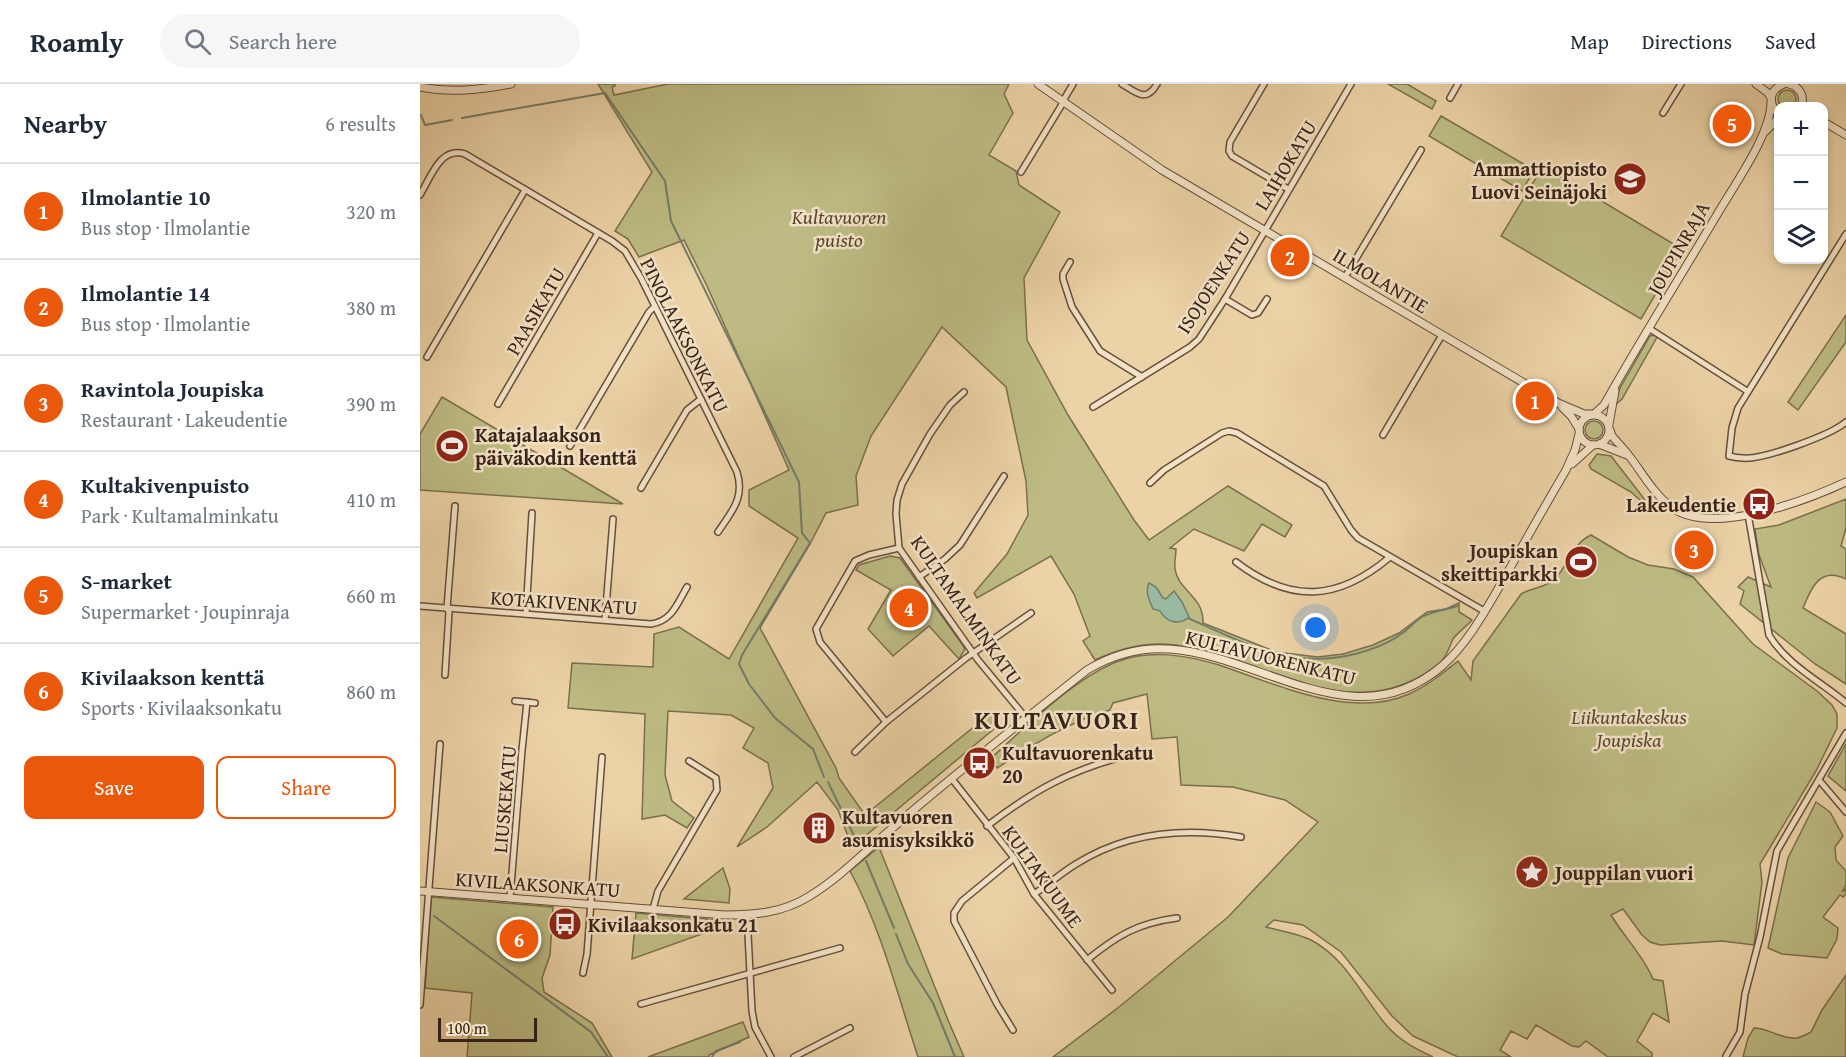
<!DOCTYPE html>
<meta charset="utf-8">
<style>
body{margin:0;font-family:"Gentium Book Plus",serif;background:#f6f6f7;color:#1f2937}
.controls{position:absolute;right:18px;top:18px;display:grid;overflow:hidden;border-radius:12px;box-shadow:0 3px 9px #0003}
.controls button{width:54px;height:54px;display:grid;place-items:center;padding:0;border:0;border-bottom:2px solid #e0e1e3;background:#fff;color:#1f2937;font:30px sans-serif}
.scale{position:absolute;left:18px;bottom:15px;width:99px;box-sizing:border-box;padding-left:6px;border:3px solid #392317;border-top:0;font-size:16px;line-height:21px;white-space:nowrap;color:#392317;-webkit-text-stroke:4px #f3e2c6;paint-order:stroke}
.you{position:absolute;left:896px;top:544px;width:21px;height:21px;margin:-15px;border:4px solid #fff;border-radius:50%;background:#1a73e8;box-shadow:0 0 0 9px #1a73e833}
.badge{display:grid;place-items:center;width:39px;height:39px;border-radius:50%;background:#ea580c;color:#fff;font-size:20px;font-weight:700}
.pin{position:absolute;translate:-50% -50%;border:3px solid #fff;box-shadow:0 2px 6px #0006}
.list{margin:0;padding:0;list-style:none}
h2{display:flex;justify-content:space-between;align-items:center;height:78px;margin:0;padding:0 24px;font-size:26px}
h2 small{font-size:20px;font-weight:400;color:#747a83}
.list li{display:grid;grid-template-columns:39px 1fr auto;gap:18px;align-items:center;box-sizing:border-box;height:96px;padding:0 24px;border-top:2px solid #e0e1e3}
.list b{display:block;font-size:22px;white-space:nowrap}
.list p{margin:0;font-size:20px;white-space:nowrap;color:#747a83}
.list em{font-size:20px;font-style:normal;color:#747a83}
.actions{display:flex;gap:12px;padding:18px 24px}
.actions a{flex:1;padding:14px 0;border:2px solid #ea580c;border-radius:12px;text-align:center;font-size:21px;color:#ea580c}
.actions .main{background:#ea580c;color:#fff}
.icon{flex:none;width:33px;height:33px;fill:none;stroke:currentColor;stroke-width:2;stroke-linecap:round;stroke-linejoin:round}
.map{position:relative;flex:none;width:1426px;height:973px;overflow:hidden}
header{display:flex;align-items:center;gap:36px;box-sizing:border-box;height:84px;padding:0 30px;background:#fff;border-bottom:2px solid #e0e1e3}
header strong{font-size:28px}
nav{display:flex;gap:33px;margin-inline-start:auto;font-size:21px}
.search{width:420px;height:54px;background:#f6f6f7;display:flex;align-items:center;gap:15px;box-sizing:border-box;padding:0 21px;border-radius:33px;color:#747a83;font-size:22px}
main{display:flex}
aside{flex:1;background:#fff}
.map>svg:first-child{display:block}
.green{fill:#bdbb83;stroke:#7b6f4d;stroke-width:1.5}
.water{fill:#9ab9a2;stroke:#737d6a;stroke-width:1.5}
.lines{fill:none;stroke-linecap:round;stroke-linejoin:round}
.stream{stroke:#737d6a;stroke-width:2}
.minor-casing{stroke:#664f3b;stroke-width:8}
.tertiary-casing{stroke:#664f3b;stroke-width:9}
.minor{stroke:#f3e2c6;stroke-width:5}
.tertiary{stroke:#f3e2c6;stroke-width:7}
.labels{text-anchor:middle;dominant-baseline:central;stroke-width:5;stroke-linejoin:round;paint-order:stroke}
.street-label{font-size:20px;fill:#392317;stroke:#f3e2c6}
.poi-label{font-size:20px;font-weight:bold;fill:#392317;stroke:#f3e2c6;text-anchor:start}
.park-label{font-size:20px;font-style:italic;fill:#5a4932;stroke:#f3e2c6}
.district-label{font-size:26px;font-weight:bold;letter-spacing:1.5px;fill:#392317;stroke:#f3e2c6}
</style>
<header>
<strong>Roamly</strong>
<div class="search"><svg class="icon" aria-label="search" viewBox="0 0 24 24"><circle cx="10" cy="10" r="6"/><path d="M15 15l6 6"/></svg>Search here</div>
<nav><a>Map</a><a>Directions</a><a>Saved</a></nav>
</header>
<main>
<aside>
<h2>Nearby<small>6 results</small></h2>
<ul class="list">
<li><span class="badge">1</span><div><b>Ilmolantie 10</b><p>Bus stop · Ilmolantie</p></div><em>320 m</em></li>
<li><span class="badge">2</span><div><b>Ilmolantie 14</b><p>Bus stop · Ilmolantie</p></div><em>380 m</em></li>
<li><span class="badge">3</span><div><b>Ravintola Joupiska</b><p>Restaurant · Lakeudentie</p></div><em>390 m</em></li>
<li><span class="badge">4</span><div><b>Kultakivenpuisto</b><p>Park · Kultamalminkatu</p></div><em>410 m</em></li>
<li><span class="badge">5</span><div><b>S-market</b><p>Supermarket · Joupinraja</p></div><em>660 m</em></li>
<li><span class="badge">6</span><div><b>Kivilaakson kenttä</b><p>Sports · Kivilaaksonkatu</p></div><em>860 m</em></li>
</ul>
<div class="actions"><a class="main">Save</a><a>Share</a></div>
</aside>
<div class="map">
<svg width="1426" height="973" viewBox="0 0 1426 973">
<rect width="100%" height="100%" fill="#ecd3a7"/>
<filter id="stains"><feTurbulence type="fractalNoise" baseFrequency=".00333" numOctaves="4"/><feColorMatrix values="0 0 0 0 .2 0 0 0 0 .09 0 0 0 0 .02 0 0 0 .5 -.17"/></filter>
<radialGradient id="worn" r=".72"><stop offset=".6" stop-color="#630" stop-opacity="0"/><stop offset="1" stop-color="#630" stop-opacity=".3"/></radialGradient>
<g class="green">
<path d="M178 0H195V2L192 3 194 11 248 0H589L584 10 593 29 569 71 596 87 599 101 640 128 604 194 607 256 648 331 714 436 729 456 808 402 872 441 865 453 842 440 824 467 774 445 750 464 756 465C756 471 754 479 755 485 758 507 784 512 783 539L856 568 898 573 923 570 953 561 979 549 1007 528 1026 525 1039 519V528L1052 536C1047 542 1037 549 1033 555 1028 566 1026 575 1016 582 930 647 844 573 755 561 727 557 700 564 675 576L663 557 670 552 654 510 631 472 557 514 554 509 587 470 608 431 606 397 586 303 522 243 451 352 436 392 438 421 406 429 390 460 340 544 416 684 419 694 445 731 571 629 580 640 432 763 418 726 397 698 347 743 317 763 353 704 348 679 323 664 334 644 311 631 248 627 245 691 252 717 274 734 267 744 245 731 222 735 225 630 148 624 152 579 233 583 234 550 259 543 309 575 378 454 329 422V406L369 386 287 202 264 156 219 173 208 155 195 147 232 88Z"/>
<polygon points="968,0 987,0 1016,17 1012,25"/>
<circle cx="1367" cy="15" r="9"/>
<polygon points="1021,32 1114,86 1102,107 1009,52"/>
<polygon points="1123,82 1262,165 1221,235 1081,152"/>
<polygon points="1426,231 1426,258 1378,326 1368,318"/>
<polygon points="1234,251 1237,253 1236,255 1202,315 1194,322 1200,304 1230,252"/>
<polygon points="22,313 203,420 0,406 0,350"/>
<circle cx="1174" cy="346" r="9"/>
<polygon points="1177,370 1191,372 1229,421 1228,423 1211,408 1171,385 1169,381"/>
<path d="M1426 415V444L1421 462 1426 465V495C1400 482 1391 504 1383 524L1426 550V600L1395 580 1320 520 1324 507 1318 503 1328 493 1351 503 1339 471 1335 445 1359 441Z"/>
<path d="M1171 451 1208 473 1228 481 1254 485 1273 493 1333 560 1397 607 1412 621 1417 630V644L1396 687 1340 780 1342 798 1334 861 1302 857 1240 861 1230 858 1222 851 1203 825 1191 831C1204 853 1223 871 1233 895L1243 897 1249 938 1233 929 1217 957 1232 969V973H1188L1166 957 1159 963 1152 962 1116 941 1107 955 1091 947 1080 966 1091 973H1038L993 952 972 932 921 868 883 841 854 836 846 843C861 847 877 849 891 856 927 875 942 913 967 942 980 957 996 965 1013 973H633L699 923 808 833 898 738 865 716 813 703 761 701 757 653 732 655 727 610 693 619 690 626C648 638 613 661 577 684L570 675C606 643 652 596 696 578 730 565 766 571 799 581 856 600 931 636 989 610 1007 602 1023 589 1038 577L1051 596 1053 577 1101 510C1112 503 1126 504 1135 495 1148 481 1153 459 1171 451Z"/>
<polygon points="470,472 480,474 542,560 545,565 539,575 509,542 473,572 448,545 471,506 436,486 439,481"/>
<polygon points="1426,660 1426,707 1408,692"/>
<polygon points="1396,718 1410,728 1423,752 1415,763 1416,776 1426,787 1426,801 1422,808 1426,805 1426,810 1423,813 1420,811 1403,833 1418,844 1417,855 1407,874 1362,870 1348,864 1368,774"/>
<path d="M459 763 528 936 544 973H498C478 912 461 844 430 787Z"/>
<polygon points="303,784 310,805 309,819 264,815"/>
<polygon points="11,813 133,823 130,871 122,894 124,908 172,939 192,973 47,973 52,909 5,904"/>
<polygon points="216,829 296,836 293,846 212,875"/>
<path d="M1426 891V973H1323L1328 954 1334 944C1349 944 1362 956 1377 954 1382 953 1387 950 1391 948L1402 926Z"/>
<polygon points="323,938 329,953 289,971 289,973 228,973"/>
</g>
<path class="water" d="M729 499 736 503 743 514 746 515 754 507 762 518 769 533C759 542 746 538 740 527L733 525C729 516 725 508 729 499Z"/>
<g class="lines">
<g class="stream">
<polyline points="1,31 5,41 32,36"/>
<polyline points="42,34 185,9 245,97 251,137 379,398 382,449 390,459 322,571 319,580 329,600 355,634 393,665 404,693"/>
<path d="M768 534C824 559 872 586 935 570 950 566 968 560 981 550 989 545 995 537 1002 533 1012 527 1026 526 1037 522"/>
<polyline points="408,698 438,760"/>
<polyline points="446,777 474,844"/>
<polyline points="14,832 171,948 188,973"/>
<polyline points="476,850 488,880 513,919 535,973"/>
<polyline points="292,973 296,967 320,958"/>
</g>
<defs>
<g id="minor">
<path d="M702 0C717 9 726 19 737 0"/>
<polyline points="844,0 810,58 809,67 812,72 868,105"/>
<polyline points="1030,14 1038,0"/>
<polyline points="643,17 653,0"/>
<polyline points="1243,29 1261,0"/>
<polyline points="601,88 644,17"/>
<path d="M0 111C11 93 20 62 45 70L192 157 205 167 221 194 317 388C325 414 312 427 298 448"/>
<path d="M1426 150 1318 324 1312 344 1309 372C1313 373 1318 374 1323 374 1343 376 1411 351 1426 338"/>
<polyline points="650,178 643,190 643,195 652,223 680,267 722,293"/>
<polyline points="925,193 1001,66"/>
<polyline points="805,215 832,231 838,229 847,215"/>
<polyline points="1230,245 1327,307"/>
<polyline points="7,273 105,106"/>
<polyline points="544,308 530,321 510,350 482,400 477,416 476,430 479,464 558,576 606,634"/>
<polyline points="78,320 178,149"/>
<polyline points="673,323 770,263 779,255 805,215 931,0"/>
<polyline points="963,351 1022,251"/>
<polyline points="150,362 229,228 235,222"/>
<polyline points="730,399 744,386 802,349 809,347 817,349 904,402 931,446 938,454 1064,527"/>
<polyline points="221,404 267,326 281,315"/>
<path d="M1328 430 1349 551C1366 580 1401 598 1426 619"/>
<path d="M816 478C871 520 918 517 970 473"/>
<polyline points="499,493 525,475 540,461 584,392"/>
<path d="M0 522 231 540C252 537 257 520 267 503"/>
<polyline points="106,530 112,429"/>
<polyline points="185,536 193,435"/>
<polyline points="25,591 29,528 27,524 35,422"/>
<polyline points="95,617 115,619"/>
<polyline points="466,638 400,558 396,545 435,477 449,471 479,464"/>
<polyline points="435,668 466,638 546,574 611,529"/>
<polyline points="532,695 594,774 614,810 692,906"/>
<polyline points="1399,696 1426,728"/>
<path d="M567 742C613 707 648 687 705 672"/>
<path d="M614 810C628 801 641 789 656 780 707 748 763 743 821 753"/>
<polyline points="90,814 102,666 107,618"/>
<polyline points="233,825 238,807 297,706 296,694 269,677"/>
<polyline points="327,831 332,927 335,943 351,973"/>
<path d="M667 876C698 851 718 839 757 834"/>
<polyline points="163,889 167,870 182,673"/>
<polyline points="221,920 420,864"/>
<polyline points="0,921 20,660"/>
<polyline points="593,946 577,920 534,837 534,829 542,817 594,774"/>
<polyline points="1306,972 1320,948 1325,910 1340,853 1357,767 1426,649"/>
<polyline points="374,973 430,944"/>
</g>
<g id="tertiary">
<polyline points="618,0 742,86 1138,319 1164,330 1171,330"/>
<polyline points="1336,0 1348,9 1351,14"/>
<path d="M1369 0C1380 3 1385 12 1381 22"/>
<path d="M0 3C31 9 60 6 91 0"/>
<path d="M1358 29C1347 18 1350 5 1364 0"/>
<polyline points="1404,38 1426,51"/>
<polyline points="1346,47 1358,34"/>
<polyline points="1142,323 1151,332 1159,345"/>
<path d="M1174 330 1184 321C1221 255 1262 190 1301 124 1317 97 1351 49 1351 18"/>
<circle cx="1174" cy="346" r="15"/>
<polyline points="1189,340 1195,307"/>
<path d="M1190 346 1192 352C1198 359 1205 366 1210 373 1223 390 1234 410 1251 423 1291 453 1385 417 1426 398"/>
<polyline points="1179,360 1207,371"/>
<polyline points="1152,380 1173,361"/>
<path d="M0 807 305 831C334 831 362 829 388 813 420 794 447 765 476 741 538 687 603 637 667 586 692 571 720 563 749 565 842 571 935 657 1022 582 1048 560 1068 522 1085 493 1105 457 1125 422 1146 386L1155 366 1159 350"/>
</g>
</defs>
<use href="#minor" class="minor-casing"/>
<use href="#tertiary" class="tertiary-casing"/>
<use href="#minor" class="minor"/>
<use href="#tertiary" class="tertiary"/>
</g>
<defs>
<symbol id="school-disc" viewBox="-11 -11 22 22"><circle r="9.5" fill="#8f2418" stroke="#f3e2c6"/><path d="M0-5L7-2L0 1L-7-2ZM-4 1L0 2.5L4 1V4Q0 6-4 4Z" fill="#fff"/></symbol>
<symbol id="stadium-disc" viewBox="-11 -11 22 22"><circle r="9.5" fill="#8f2418" stroke="#f3e2c6"/><path d="M0-5a6.5 5 0 1 0 0 10a6.5 5 0 1 0 0-10ZM-3.5-1.8h7v3.6h-7Z" fill="#fff"/></symbol>
<symbol id="bus-disc" viewBox="-11 -11 22 22"><circle r="9.5" fill="#8f2418" stroke="#f3e2c6"/><path d="M-5-6H5V4H4V6H2V4H-2V6H-4V4H-5ZM-3.5-4V0h7V-4ZM-3.5 1.2v1.5H-2V1.2ZM2 1.2v1.5H3.5V1.2Z" fill="#fff"/></symbol>
<symbol id="building-disc" viewBox="-11 -11 22 22"><circle r="9.5" fill="#8f2418" stroke="#f3e2c6"/><path d="M-4-6H4V6H1V3H-1V6H-4ZM-2.5-4.3h1.7v1.8h-1.7ZM.8-4.3h1.7v1.8H.8ZM-2.5-1h1.7V.8h-1.7ZM.8-1h1.7V.8H.8Z" fill="#fff"/></symbol>
<symbol id="sight-disc" viewBox="-11 -11 22 22"><circle r="9.5" fill="#8f2418" stroke="#f3e2c6"/><path d="M0-6L1.8-2.2L6-1.7L2.9 1.2L3.7 5.4L0 3.3L-3.7 5.4L-2.9 1.2L-6-1.7L-1.8-2.2Z" fill="#fff"/></symbol>
</defs>
<g fill-rule="evenodd">
<use href="#school-disc" x="1191" y="76" width="38" height="38"/>
<use href="#stadium-disc" x="13" y="343" width="38" height="38"/>
<use href="#bus-disc" x="1320" y="401" width="38" height="38"/>
<use href="#stadium-disc" x="1142" y="459" width="38" height="38"/>
<use href="#bus-disc" x="540" y="660" width="38" height="38"/>
<use href="#building-disc" x="380" y="725" width="38" height="38"/>
<use href="#sight-disc" x="1093" y="769" width="38" height="38"/>
<use href="#bus-disc" x="126" y="821" width="38" height="38"/>
</g>
<g class="labels">
<g class="street-label">
<text transform="translate(865 81) rotate(-59)">LAIHOKATU</text>
<text transform="translate(1258 164) rotate(-60)">JOUPINRAJA</text>
<text transform="translate(961 196) rotate(31)">ILMOLANTIE</text>
<text transform="translate(793 198) rotate(-57)">ISOJOENKATU</text>
<text transform="translate(115 227) rotate(-60)">PAASIKATU</text>
<text transform="translate(265 251) rotate(63)">PINOLAAKSONKATU</text>
<text transform="translate(144 518) rotate(4)">KOTAKIVENKATU</text>
<text transform="translate(547 526) rotate(55)">KULTAMALMINKATU</text>
<text transform="translate(851 573) rotate(14)">KULTAVUORENKATU</text>
<text transform="translate(84 715) rotate(-85)">LIUSKEKATU</text>
<text transform="translate(623 792) rotate(54)">KULTAKUUME</text>
<text transform="translate(118 800) rotate(4)">KIVILAAKSONKATU</text>
</g>
<g class="poi-label">
<text x="1187" y="84" text-anchor="end">Ammattiopisto<tspan x="1187" dy="23">Luovi Seinäjoki</tspan></text>
<text x="55" y="350">Katajalaakson<tspan x="55" dy="23">päiväkodin kenttä</tspan></text>
<text x="1316" y="420" text-anchor="end">Lakeudentie</text>
<text x="1138" y="466" text-anchor="end">Joupiskan<tspan x="1138" dy="23">skeittiparkki</tspan></text>
<text x="582" y="668">Kultavuorenkatu<tspan x="582" dy="23">20</tspan></text>
<text x="422" y="732">Kultavuoren<tspan x="422" dy="23">asumisyksikkö</tspan></text>
<text x="1135" y="788">Jouppilan vuori</text>
<text x="168" y="840">Kivilaaksonkatu 21</text>
</g>
<g class="park-label">
<text x="419" y="132">Kultavuoren<tspan x="419" dy="23">puisto</tspan></text>
<text x="1209" y="632">Liikuntakeskus<tspan x="1209" dy="23">Joupiska</tspan></text>
</g>
<g class="district-label">
<text x="637" y="635">KULTAVUORI</text>
</g>
</g>
<rect width="100%" height="100%" filter="url(#stains)"/>
<rect width="100%" height="100%" fill="url(#worn)"/>
</svg>
<div class="controls">
<button>+</button>
<button>−</button>
<button><svg class="icon" aria-label="layers" viewBox="0 0 24 24"><path d="M12 4l9 5-9 5-9-5zM3 14l9 5 9-5"/></svg></button>
</div>
<div class="scale">100 m</div>
<div class="you"></div>
<div class="pin badge" style="left:1115px;top:317px">1</div>
<div class="pin badge" style="left:870px;top:173px">2</div>
<div class="pin badge" style="left:1274px;top:466px">3</div>
<div class="pin badge" style="left:489px;top:524px">4</div>
<div class="pin badge" style="left:1312px;top:40px">5</div>
<div class="pin badge" style="left:99px;top:855px">6</div>
</div>
</main>
